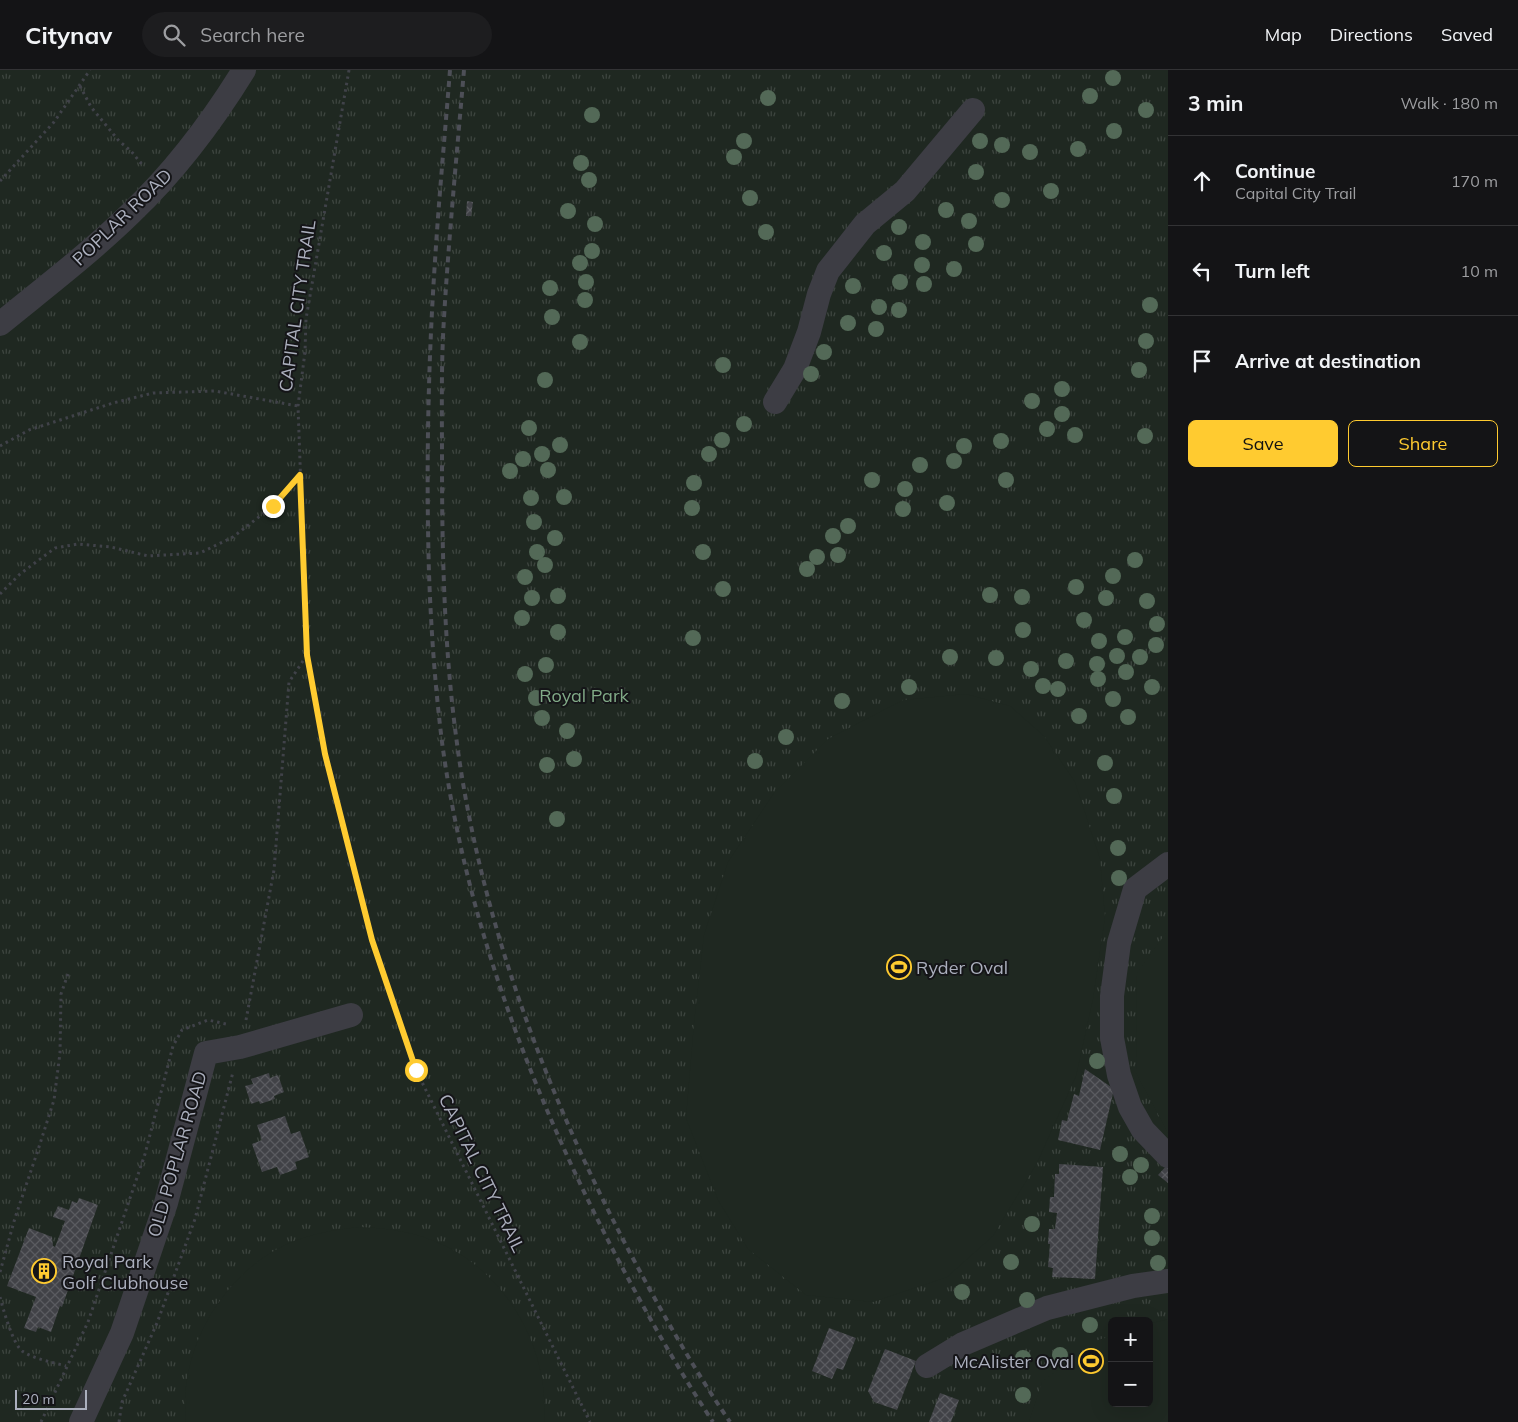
<!DOCTYPE html>
<meta charset="utf-8">
<style>
body{margin:0;font-family:Mulish,sans-serif;background:#1d1d1f;color:#f1f3f6}
.controls{position:absolute;right:15px;bottom:15px;display:grid;overflow:hidden;border-radius:8px;box-shadow:0 5px 20px #0002}
.controls button{width:45px;height:45px;display:grid;place-items:center;padding:0;border:0;border-bottom:1px solid #333335;background:#141416;color:#f1f3f6;font:25px sans-serif}
.scale{position:absolute;left:15px;bottom:12px;width:72px;box-sizing:border-box;padding-left:5px;border:2px solid #abafbd;border-top:0;font-size:14px;line-height:18px;white-space:nowrap;color:#abafbd;-webkit-text-stroke:4px #151518;paint-order:stroke}
.stop{position:absolute;width:15px;height:15px;margin:-11px;border:4px solid #ffcb30;border-radius:50%;background:#fff}
.stop.end{background:#ffcb30;border-color:#fff;box-shadow:0 1px 5px #0008}
.list{margin:0;padding:0;list-style:none}
h2{display:flex;justify-content:space-between;align-items:center;height:65px;margin:0;padding:0 20px;font-size:21px}
h2 small{font-size:16px;font-weight:400;color:#9d9ea1}
.list li{display:grid;grid-template-columns:32px 1fr auto;gap:15px;align-items:center;box-sizing:border-box;height:90px;padding:0 20px;border-top:1px solid #333335}
.list b{display:block;font-size:19px;white-space:nowrap}
.list p{margin:0;font-size:16px;white-space:nowrap;color:#9d9ea1}
.list em{font-size:16px;font-style:normal;color:#9d9ea1}
.actions{display:flex;gap:10px;padding:15px 20px}
.actions a{flex:1;padding:11px 0;border:1px solid #ffcb30;border-radius:8px;text-align:center;font-size:18px;color:#ffcb30}
.actions .main{background:#ffcb30;color:#111}
.icon{flex:none;width:28px;height:28px;fill:none;stroke:currentColor;stroke-width:2;stroke-linecap:round;stroke-linejoin:round}
.map{position:relative;flex:none;width:1168px;height:1352px;overflow:hidden}
header{display:flex;align-items:center;gap:30px;box-sizing:border-box;height:70px;padding:0 25px;background:#141416;border-bottom:1px solid #333335}
header strong{font-size:24px}
nav{display:flex;gap:28px;margin-inline-start:auto;font-size:18px}
.search{width:350px;height:45px;background:#1d1d1f;display:flex;align-items:center;gap:12px;box-sizing:border-box;padding:0 18px;border-radius:28px;color:#9d9ea1;font-size:19px}
main{display:flex}
aside{flex:1;background:#141416}
.map>svg:first-child{display:block}
.park{fill:url(#park-tufts);fill-rule:evenodd}
.pitch{fill:#1f2821}
.building{fill:url(#building-cross-hatch)}
.lines{fill:none;stroke-linecap:round;stroke-linejoin:round}
.path{stroke:#404249;stroke-width:3;stroke-dasharray:2.5 4;stroke-linecap:butt}
.minor{stroke:#3d3d44;stroke-width:24}
.rail{stroke:#4d4f57;stroke-width:4;stroke-dasharray:6 5;stroke-linecap:butt}
.tree{fill:#536957}
.route{stroke:#ffcb30;stroke-width:6}
.labels{text-anchor:middle;dominant-baseline:central;stroke-width:4;stroke-linejoin:round;paint-order:stroke}
.street-label{font-size:18px;fill:#abafbd;stroke:#151518}
.park-label{font-size:18px;fill:#81aa87;stroke:#151518}
.poi-label{font-size:18px;fill:#abafbd;stroke:#151518;text-anchor:start}
</style>
<header>
<strong>Citynav</strong>
<div class="search"><svg class="icon" aria-label="search" viewBox="0 0 24 24"><circle cx="10" cy="10" r="6"/><path d="M15 15l6 6"/></svg>Search here</div>
<nav><a>Map</a><a>Directions</a><a>Saved</a></nav>
</header>
<main>
<div class="map">
<svg width="1168" height="1352" viewBox="0 0 1168 1352">
<defs>
<pattern id="park-tufts" width="24" height="20" patternUnits="userSpaceOnUse" patternTransform="scale(1.25)"><rect width="24" height="20" fill="#1f2821"/><path d="M3 7l-1-3M5 7V3M7 7l1-3M15 17l-1-3M17 17v-4M19 17l1-3" fill="none" stroke="#3d453f"/></pattern>
<pattern id="building-cross-hatch" width="8" height="8" patternUnits="userSpaceOnUse" patternTransform="scale(1.25)"><rect width="8" height="8" fill="#414247"/><path d="M0 0l8 8M0 8l8-8" fill="none" stroke="#5a5b60"/></pattern>
</defs>
<rect width="100%" height="100%" fill="#1a1a1d"/>
<path class="park" d="M0 0H1168V1352H0ZM1112 1251H1149V1333H1112Z"/>
<g class="pitch">
<polygon points="966,624 1010,636 1044,666 1075,712 1100,789 1105,847 1093,929 1076,1006 1037,1093 993,1166 947,1207 873,1232 806,1225 748,1179 718,1130 686,1048 694,953 704,865 728,792 774,723 828,669 903,630"/>
<polygon points="1168,860 1168,1063 1136,1003 1137,903"/>
<path d="M359 1157C385 1158 410 1161 434 1171 505 1199 550 1277 544 1352H186C178 1281 221 1206 285 1175 309 1164 333 1160 359 1157Z"/>
<polygon points="1168,1249 1168,1352 1029,1352 1042,1312 1098,1270 1112,1266 1112,1333 1149,1333 1149,1254"/>
</g>
<g class="building">
<polygon points="467,131 473,132 471,146 466,146"/>
<polygon points="1085,999 1114,1019 1100,1080 1058,1070 1062,1050 1067,1051 1074,1024 1079,1026"/>
<polygon points="269,1003 270,1008 278,1005 284,1022 274,1026 275,1029 260,1034 259,1031 251,1034 245,1016 253,1014 251,1009"/>
<polygon points="285,1046 291,1064 300,1061 309,1087 295,1092 297,1099 280,1105 277,1097 262,1102 252,1074 262,1070 257,1055"/>
<polygon points="1059,1094 1103,1097 1095,1209 1052,1207 1053,1198 1048,1197 1050,1174 1048,1174 1049,1159 1055,1159 1057,1143 1049,1142 1050,1127 1054,1127 1055,1104 1059,1104"/>
<polygon points="1168,1094 1168,1113 1158,1105"/>
<polygon points="79,1128 98,1135 62,1237 60,1236 51,1262 38,1257 36,1262 24,1258 36,1227 7,1216 29,1158 52,1167 53,1176 55,1177 65,1151 53,1147 58,1136 69,1140 72,1131 77,1133"/>
<polygon points="829,1258 856,1268 843,1300 837,1298 832,1309 812,1301"/>
<polygon points="885,1279 916,1291 897,1340 874,1332 868,1321"/>
<polygon points="940,1323 959,1330 951,1352 929,1352"/>
</g>
<g class="lines">
<g class="path">
<polyline points="349,0 306,249 305,282 298,336 307,585 325,684 372,870 416,1000 590,1352"/>
<polyline points="80,16 91,37 119,71 131,81 144,97"/>
<polyline points="0,111 54,52 90,0"/>
<polyline points="0,376 29,360 113,333 153,323 215,321 298,336"/>
<polyline points="0,524 20,504 55,478 78,474 111,477 148,486 200,483 233,467 273,436 300,406"/>
<polyline points="246,950 274,800 289,612 307,585"/>
<polyline points="0,1202 15,1148 38,1080 54,1030 60,983 61,924 69,901"/>
<path d="M0 1227C3 1239 13 1274 22 1281 34 1289 52 1292 66 1296"/>
<polyline points="41,1352 88,1252 145,1084 173,976 182,960 208,950 226,954"/>
<polyline points="119,1352 122,1332 157,1253 195,1149 233,1002"/>
</g>
<g class="minor">
<path d="M0 254C44 218 90 183 131 143 175 101 212 52 244 0"/>
<polyline points="775,332 795,299 809,262 819,224 828,201 865,154 905,121 973,40"/>
<polyline points="1168,794 1135,819 1119,873 1112,926 1112,968 1119,1005 1130,1037 1143,1060 1168,1086"/>
<polyline points="927,1296 963,1274 1047,1238 1133,1216 1168,1211"/>
<polyline points="81,1352 122,1263 166,1133 206,983 240,977 351,945"/>
</g>
<g class="rail">
<path d="M450 0C445 64 439 127 435 191 428 295 426 399 429 503 431 559 435 616 442 672 466 851 531 1021 613 1180 644 1239 676 1296 713 1352"/>
<path d="M464 0C457 82 449 165 444 248 441 295 442 342 442 389 442 482 444 574 456 666 479 846 545 1021 629 1181 660 1239 693 1298 730 1352"/>
</g>
</g>
<g class="tree">
<circle cx="1113" cy="8" r="8"/>
<circle cx="1090" cy="26" r="8"/>
<circle cx="768" cy="28" r="8"/>
<circle cx="1146" cy="40" r="8"/>
<circle cx="592" cy="45" r="8"/>
<circle cx="1114" cy="61" r="8"/>
<circle cx="744" cy="71" r="8"/>
<circle cx="980" cy="71" r="8"/>
<circle cx="1002" cy="75" r="8"/>
<circle cx="1078" cy="79" r="8"/>
<circle cx="1030" cy="82" r="8"/>
<circle cx="734" cy="87" r="8"/>
<circle cx="581" cy="93" r="8"/>
<circle cx="976" cy="102" r="8"/>
<circle cx="589" cy="110" r="8"/>
<circle cx="1051" cy="121" r="8"/>
<circle cx="750" cy="128" r="8"/>
<circle cx="1002" cy="130" r="8"/>
<circle cx="946" cy="140" r="8"/>
<circle cx="568" cy="141" r="8"/>
<circle cx="969" cy="151" r="8"/>
<circle cx="595" cy="154" r="8"/>
<circle cx="899" cy="157" r="8"/>
<circle cx="766" cy="162" r="8"/>
<circle cx="923" cy="172" r="8"/>
<circle cx="976" cy="174" r="8"/>
<circle cx="592" cy="181" r="8"/>
<circle cx="884" cy="183" r="8"/>
<circle cx="580" cy="193" r="8"/>
<circle cx="922" cy="195" r="8"/>
<circle cx="954" cy="199" r="8"/>
<circle cx="586" cy="212" r="8"/>
<circle cx="900" cy="212" r="8"/>
<circle cx="924" cy="214" r="8"/>
<circle cx="853" cy="216" r="8"/>
<circle cx="550" cy="218" r="8"/>
<circle cx="585" cy="230" r="8"/>
<circle cx="1150" cy="235" r="8"/>
<circle cx="879" cy="237" r="8"/>
<circle cx="899" cy="240" r="8"/>
<circle cx="552" cy="247" r="8"/>
<circle cx="848" cy="253" r="8"/>
<circle cx="876" cy="259" r="8"/>
<circle cx="1146" cy="271" r="8"/>
<circle cx="580" cy="272" r="8"/>
<circle cx="824" cy="282" r="8"/>
<circle cx="723" cy="295" r="8"/>
<circle cx="1139" cy="300" r="8"/>
<circle cx="811" cy="304" r="8"/>
<circle cx="545" cy="310" r="8"/>
<circle cx="1062" cy="319" r="8"/>
<circle cx="1032" cy="331" r="8"/>
<circle cx="1062" cy="344" r="8"/>
<circle cx="744" cy="354" r="8"/>
<circle cx="529" cy="358" r="8"/>
<circle cx="1047" cy="359" r="8"/>
<circle cx="1075" cy="365" r="8"/>
<circle cx="1145" cy="366" r="8"/>
<circle cx="722" cy="370" r="8"/>
<circle cx="1001" cy="371" r="8"/>
<circle cx="560" cy="375" r="8"/>
<circle cx="964" cy="376" r="8"/>
<circle cx="542" cy="384" r="8"/>
<circle cx="709" cy="384" r="8"/>
<circle cx="523" cy="389" r="8"/>
<circle cx="954" cy="391" r="8"/>
<circle cx="920" cy="395" r="8"/>
<circle cx="548" cy="400" r="8"/>
<circle cx="510" cy="401" r="8"/>
<circle cx="872" cy="410" r="8"/>
<circle cx="1006" cy="410" r="8"/>
<circle cx="694" cy="413" r="8"/>
<circle cx="905" cy="419" r="8"/>
<circle cx="564" cy="427" r="8"/>
<circle cx="531" cy="428" r="8"/>
<circle cx="947" cy="433" r="8"/>
<circle cx="692" cy="438" r="8"/>
<circle cx="903" cy="439" r="8"/>
<circle cx="534" cy="452" r="8"/>
<circle cx="848" cy="456" r="8"/>
<circle cx="833" cy="466" r="8"/>
<circle cx="555" cy="468" r="8"/>
<circle cx="537" cy="482" r="8"/>
<circle cx="703" cy="482" r="8"/>
<circle cx="838" cy="485" r="8"/>
<circle cx="817" cy="487" r="8"/>
<circle cx="1135" cy="490" r="8"/>
<circle cx="545" cy="495" r="8"/>
<circle cx="807" cy="499" r="8"/>
<circle cx="1113" cy="506" r="8"/>
<circle cx="525" cy="507" r="8"/>
<circle cx="1076" cy="517" r="8"/>
<circle cx="723" cy="519" r="8"/>
<circle cx="990" cy="525" r="8"/>
<circle cx="558" cy="526" r="8"/>
<circle cx="1022" cy="527" r="8"/>
<circle cx="532" cy="528" r="8"/>
<circle cx="1106" cy="528" r="8"/>
<circle cx="1147" cy="531" r="8"/>
<circle cx="522" cy="548" r="8"/>
<circle cx="1084" cy="550" r="8"/>
<circle cx="1157" cy="554" r="8"/>
<circle cx="1023" cy="560" r="8"/>
<circle cx="558" cy="562" r="8"/>
<circle cx="1125" cy="567" r="8"/>
<circle cx="693" cy="568" r="8"/>
<circle cx="1099" cy="571" r="8"/>
<circle cx="1156" cy="575" r="8"/>
<circle cx="1117" cy="586" r="8"/>
<circle cx="950" cy="587" r="8"/>
<circle cx="1140" cy="587" r="8"/>
<circle cx="996" cy="588" r="8"/>
<circle cx="1066" cy="591" r="8"/>
<circle cx="1097" cy="594" r="8"/>
<circle cx="546" cy="595" r="8"/>
<circle cx="1031" cy="599" r="8"/>
<circle cx="1126" cy="602" r="8"/>
<circle cx="525" cy="604" r="8"/>
<circle cx="1098" cy="609" r="8"/>
<circle cx="1043" cy="616" r="8"/>
<circle cx="909" cy="617" r="8"/>
<circle cx="1152" cy="617" r="8"/>
<circle cx="1058" cy="619" r="8"/>
<circle cx="536" cy="628" r="8"/>
<circle cx="1113" cy="629" r="8"/>
<circle cx="842" cy="631" r="8"/>
<circle cx="1079" cy="646" r="8"/>
<circle cx="1128" cy="647" r="8"/>
<circle cx="542" cy="648" r="8"/>
<circle cx="567" cy="661" r="8"/>
<circle cx="786" cy="667" r="8"/>
<circle cx="574" cy="689" r="8"/>
<circle cx="755" cy="691" r="8"/>
<circle cx="1105" cy="693" r="8"/>
<circle cx="547" cy="695" r="8"/>
<circle cx="1114" cy="726" r="8"/>
<circle cx="557" cy="749" r="8"/>
<circle cx="1118" cy="778" r="8"/>
<circle cx="1119" cy="808" r="8"/>
<circle cx="1097" cy="991" r="8"/>
<circle cx="1120" cy="1084" r="8"/>
<circle cx="1141" cy="1095" r="8"/>
<circle cx="1130" cy="1107" r="8"/>
<circle cx="1152" cy="1146" r="8"/>
<circle cx="1032" cy="1154" r="8"/>
<circle cx="1152" cy="1168" r="8"/>
<circle cx="1011" cy="1192" r="8"/>
<circle cx="1158" cy="1193" r="8"/>
<circle cx="962" cy="1222" r="8"/>
<circle cx="1027" cy="1230" r="8"/>
<circle cx="1090" cy="1255" r="8"/>
<circle cx="1060" cy="1285" r="8"/>
<circle cx="1023" cy="1288" r="8"/>
<circle cx="1023" cy="1325" r="8"/>
</g>
<g class="lines">
<polyline class="route" points="273,436 300,405 307,585 325,684 372,870 416,1000"/>
</g>
<defs>
<symbol id="stadium-ring" viewBox="-11 -11 22 22"><circle r="9.5" fill="#151518" stroke="#ffcb30" stroke-width="1.5"/><path d="M0-5a6.5 5 0 1 0 0 10a6.5 5 0 1 0 0-10ZM-3.5-1.8h7v3.6h-7Z" fill="#ffcb30"/></symbol>
<symbol id="building-ring" viewBox="-11 -11 22 22"><circle r="9.5" fill="#151518" stroke="#ffcb30" stroke-width="1.5"/><path d="M-4-6H4V6H1V3H-1V6H-4ZM-2.5-4.3h1.7v1.8h-1.7ZM.8-4.3h1.7v1.8H.8ZM-2.5-1h1.7V.8h-1.7ZM.8-1h1.7V.8H.8Z" fill="#ffcb30"/></symbol>
</defs>
<g fill-rule="evenodd">
<use href="#stadium-ring" x="885" y="883" width="28" height="28"/>
<use href="#building-ring" x="30" y="1187" width="28" height="28"/>
<use href="#stadium-ring" x="1077" y="1277" width="28" height="28"/>
</g>
<g class="labels">
<g class="street-label">
<text transform="translate(122 147) rotate(-44)">POPLAR ROAD</text>
<text transform="translate(297 236) rotate(-82)">CAPITAL CITY TRAIL</text>
<text transform="translate(177 1084) rotate(-74)">OLD POPLAR ROAD</text>
<text transform="translate(482 1103) rotate(64)">CAPITAL CITY TRAIL</text>
</g>
<g class="park-label">
<text x="584" y="625">Royal Park</text>
</g>
<g class="poi-label">
<text x="916" y="897">Ryder Oval</text>
<text x="62" y="1191">Royal Park<tspan x="62" dy="21">Golf Clubhouse</tspan></text>
<text x="1074" y="1291" text-anchor="end">McAlister Oval</text>
</g>
</g>
</svg>
<div class="controls">
<button>+</button>
<button>−</button>
</div>
<div class="scale">20 m</div>
<div class="stop" style="left:416px;top:1000px"></div>
<div class="stop end" style="left:273px;top:436px"></div>
</div>
<aside>
<h2>3 min<small>Walk · 180 m</small></h2>
<ul class="list">
<li><svg class="icon" aria-label="ahead" viewBox="0 0 24 24"><path d="M12 20V5M6 11l6-6 6 6"/></svg><div><b>Continue</b><p>Capital City Trail</p></div><em>170 m</em></li>
<li><svg class="icon" aria-label="left" viewBox="0 0 24 24"><path d="M17 20v-9H6M10 6l-5 5 5 5"/></svg><div><b>Turn left</b></div><em>10 m</em></li>
<li><svg class="icon" aria-label="arrive" viewBox="0 0 24 24"><path d="M6 21V4h12l-3 4 3 4H6"/></svg><div><b>Arrive at destination</b></div></li>
</ul>
<div class="actions"><a class="main">Save</a><a>Share</a></div>
</aside>
</main>
